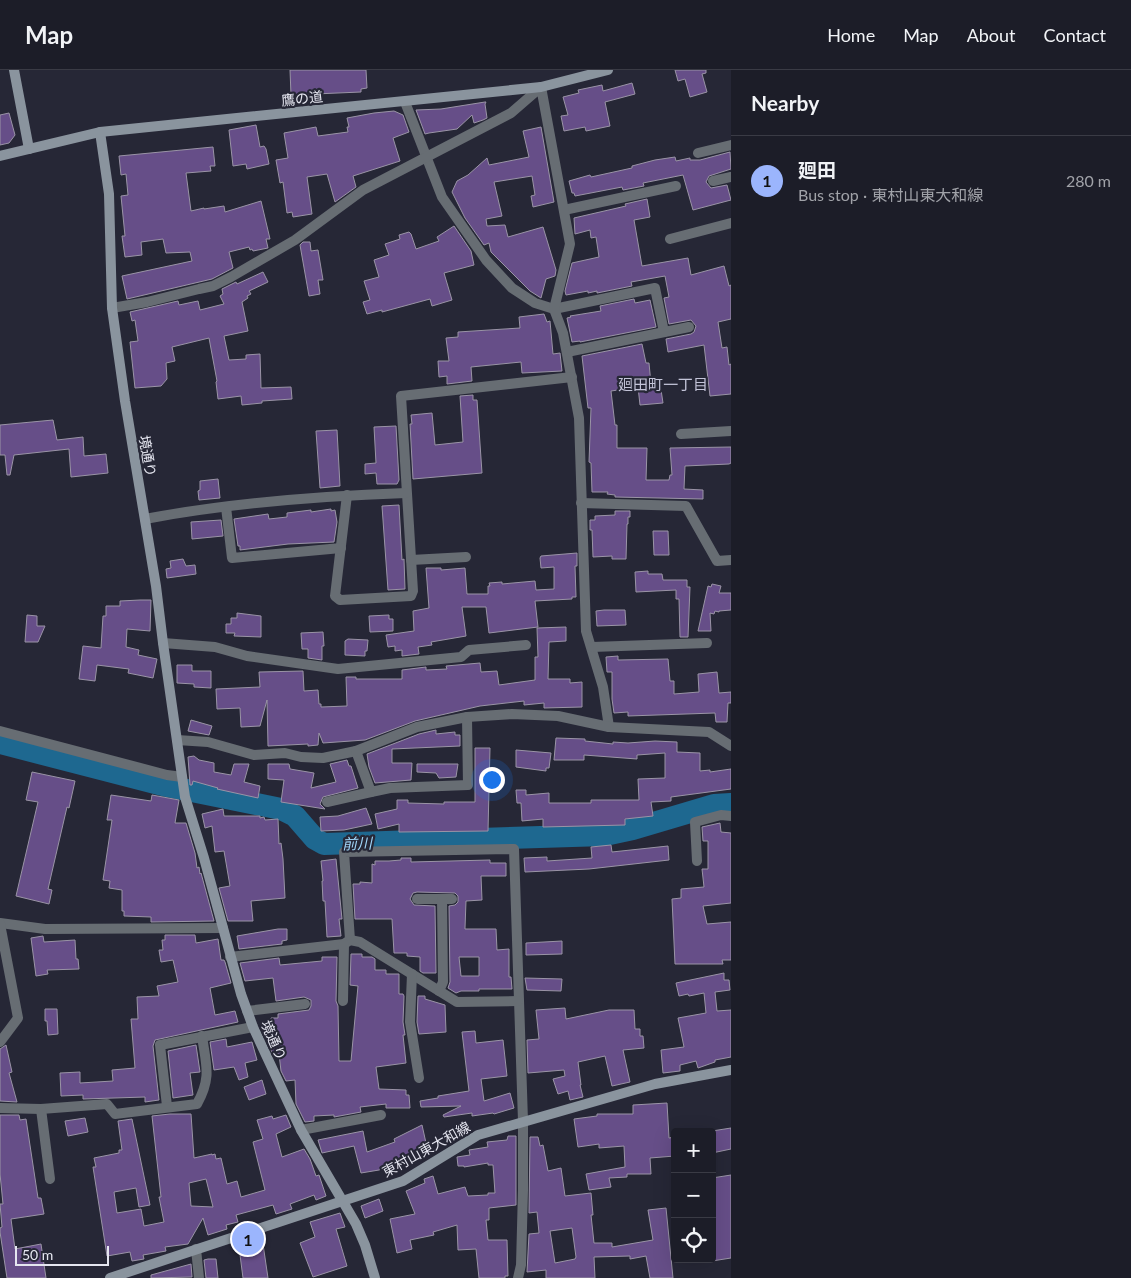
<!DOCTYPE html>
<meta charset="utf-8">
<style>
body{margin:0;font-family:Lato,"Noto Sans JP",sans-serif;background:#292a34;color:#f1f3f6}
.controls{position:absolute;right:15px;bottom:15px;display:grid;overflow:hidden;border-radius:5px;box-shadow:0 5px 20px #0002}
.controls button{width:45px;height:45px;display:grid;place-items:center;padding:0;border:0;border-bottom:1px solid #3a3b45;background:#1c1d28;color:#f1f3f6;font:25px sans-serif}
.scale{position:absolute;left:15px;bottom:12px;width:94px;box-sizing:border-box;padding-left:5px;border:2px solid #e5e6f0;border-top:0;font-size:14px;line-height:18px;white-space:nowrap;color:#e5e6f0;-webkit-text-stroke:4px #262736;paint-order:stroke}
.you{position:absolute;left:491px;top:709px;width:18px;height:18px;margin:-12px;border:4px solid #fff;border-radius:50%;background:#1a73e8;box-shadow:0 0 0 8px #1a73e833}
.badge{display:grid;place-items:center;width:32px;height:32px;border-radius:50%;background:#9bb5fd;color:#111;font-size:16px;font-weight:700}
.pin{position:absolute;translate:-50% -50%;border:2px solid #fff;box-shadow:0 1px 5px #0006}
.list{margin:0;padding:0;list-style:none}
h2{display:flex;justify-content:space-between;align-items:center;height:65px;margin:0;padding:0 20px;font-size:21px}
h2 small{font-size:16px;font-weight:400;color:#a0a2a8}
.list li{display:grid;grid-template-columns:32px 1fr auto;gap:15px;align-items:center;box-sizing:border-box;height:90px;padding:0 20px;border-top:1px solid #3a3b45}
.list b{display:block;font-size:19px;white-space:nowrap}
.list p{margin:0;font-size:16px;white-space:nowrap;color:#a0a2a8}
.list em{font-size:16px;font-style:normal;color:#a0a2a8}
.icon{flex:none;width:28px;height:28px;fill:none;stroke:currentColor;stroke-width:2;stroke-linecap:round;stroke-linejoin:round}
.map{position:relative;flex:none;width:731px;height:1208px;overflow:hidden}
header{display:flex;align-items:center;gap:30px;box-sizing:border-box;height:70px;padding:0 25px;background:#1c1d28;border-bottom:1px solid #3a3b45}
header strong{font-size:24px}
nav{display:flex;gap:28px;margin-inline-start:auto;font-size:18px}
main{display:flex}
aside{flex:1;background:#1c1d28}
.map>svg:first-child{display:block}
.lines{fill:none;stroke-linecap:round;stroke-linejoin:round}
.river{stroke:#1e6890;stroke-width:22}
.building{fill:#664e88;stroke:#9a94a6;fill-rule:evenodd}
.street{stroke:#676d73;stroke-width:10}
.secondary{stroke:#8a949e;stroke-width:10}
.labels{text-anchor:middle;dominant-baseline:central;stroke-width:4.5;stroke-linejoin:round;paint-order:stroke}
.street-label{font-size:14px;fill:#e5e6f0;stroke:#262736}
.neighbourhood-label{font-size:15px;fill:#c4c5d9;stroke:#262736}
.water-label{font-size:15px;font-style:italic;fill:#9fd5f8;stroke:#262736}
</style>
<header>
<strong>Map</strong>
<nav><a>Home</a><a>Map</a><a>About</a><a>Contact</a></nav>
</header>
<main>
<div class="map">
<svg width="731" height="1208" viewBox="0 0 731 1208">
<rect width="100%" height="100%" fill="#262736"/>
<g class="lines">
<polyline class="river" points="0,673 167,716 281,739 295,746 315,769 324,774 605,765 633,759 714,735 731,734"/>
</g>
<g class="building">
<polygon points="290,0 366,0 367,18 361,19 361,22 291,25"/>
<polygon points="675,0 706,0 706,3 702,4 707,22 690,27 685,9 678,11"/>
<polygon points="632,13 635,24 605,32 610,56 586,61 585,57 564,61 561,46 568,45 563,27 579,23 578,20 602,15 603,21"/>
<polygon points="485,32 486,32 485,34 487,48 483,50 474,53 472,45 457,59 429,63 425,64 416,40 441,39"/>
<polygon points="394,41 403,45 409,62 393,68 400,91 353,106 356,117 335,132 327,104 307,107 312,144 293,147 292,142 287,143 283,112 280,113 276,90 288,88 284,63 316,57 318,66 348,62 347,57 349,57 347,48 374,43"/>
<polygon points="9,43 15,65 9,73 0,75 0,45"/>
<polygon points="256,55 260,77 264,76 266,79 269,94 247,99 246,94 233,96 229,60"/>
<polygon points="541,57 554,132 533,137 531,126 535,125 532,106 494,112 502,146 486,149 487,156 505,155 508,167 543,157 556,200 555,206 546,209 541,228 530,221 491,182 489,173 484,175 465,148 452,122 457,111 468,105 487,88 489,95 529,87 523,61"/>
<polygon points="213,77 215,96 210,96 211,101 186,103 191,141 204,138 204,139 224,136 225,142 261,131 270,169 266,169 268,178 253,181 252,179 250,180 249,177 229,182 233,198 212,209 127,229 122,206 192,191 190,182 166,183 163,169 141,172 142,185 125,187 122,166 125,166 121,126 128,125 126,104 121,105 119,86"/>
<polygon points="730,82 731,99 709,106 706,112 711,118 727,115 731,130 693,140 683,105 643,113 644,116 623,120 622,117 575,126 574,123 572,123 569,111 590,105 591,107 632,98 632,96 655,90 675,87 676,91 690,88 690,90 700,90"/>
<polygon points="647,129 650,147 634,150 642,196 688,188 691,205 724,196 729,216 731,215 731,249 718,252 722,278 727,277 729,295 731,294 731,324 710,326 704,275 668,282 666,269 691,264 694,262 696,256 691,250 669,254 664,228 669,227 665,206 631,212 632,216 597,223 597,221 588,223 588,221 566,225 565,221 572,193 599,187 596,167 591,168 590,160 575,164 574,148 626,136 625,134"/>
<polygon points="454,156 471,181 474,195 444,203 452,230 432,236 430,229 382,242 382,240 367,244 363,232 370,230 364,211 379,207 374,190 389,185 385,174 400,169 399,165 409,162 411,164 416,179 439,171 437,167"/>
<polygon points="303,172 310,172 311,181 318,180 323,210 318,210 320,224 309,226 300,175"/>
<polygon points="263,202 268,212 249,221 251,224 247,226 248,228 242,232 248,261 224,266 229,290 246,289 246,285 260,284 261,318 291,317 292,329 262,331 262,333 242,335 241,326 218,329 216,312 217,311 209,268 172,277 175,291 166,293 167,309 161,316 135,318 130,272 138,271 135,250 132,251 130,242 178,231 179,235 198,231 200,240 224,234 220,226 223,224 222,219 236,212 237,214"/>
<polygon points="634,229 635,233 650,230 656,257 580,272 580,271 572,272 567,248 571,247 570,246 601,241 600,236"/>
<polygon points="544,244 547,252 550,251 553,284 560,283 562,301 522,303 521,292 471,297 472,311 447,314 447,306 439,307 438,291 449,291 446,268 458,267 458,262 520,258 519,247"/>
<polygon points="642,274 646,293 649,293 651,314 660,313 663,333 640,335 638,317 611,321 615,355 617,355 617,378 647,378 646,410 669,410 670,405 672,405 670,378 731,377 731,393 729,394 685,396 684,419 703,420 703,429 615,427 615,425 607,424 608,422 592,422 591,393 589,392 591,338 588,338 582,286"/>
<polygon points="473,325 473,330 477,330 482,403 413,409 410,354 412,354 411,345 432,343 435,375 463,372 460,326"/>
<polygon points="53,350 57,370 83,367 84,386 106,384 108,403 71,407 69,379 14,385 10,405 7,405 5,385 0,385 0,355"/>
<polygon points="396,356 399,410 397,414 377,414 376,403 365,404 365,394 376,393 374,357"/>
<polygon points="337,360 340,416 320,418 316,361"/>
<polygon points="218,409 220,428 199,430 198,421 200,420 200,411"/>
<polygon points="399,435 402,490 404,489 405,519 388,520 382,436"/>
<polygon points="331,439 331,441 335,440 337,452 334,472 288,474 240,480 240,476 238,476 234,449 268,444 269,449 287,447 287,443 311,440 311,442"/>
<polygon points="615,441 630,441 630,447 628,447 628,454 627,454 626,489 612,489 612,486 593,487 592,460 590,460 590,450 595,450 595,446 615,445"/>
<polygon points="221,450 223,466 192,469 191,452"/>
<polygon points="653,461 668,461 669,485 654,485"/>
<polygon points="577,483 577,496 575,496 576,527 572,527 572,529 535,531 538,557 489,563 486,537 462,537 466,566 431,572 432,575 418,577 419,584 402,586 402,580 395,581 395,576 388,577 386,565 414,561 413,541 429,538 426,498 441,498 441,500 465,498 467,524 488,524 488,516 490,516 489,513 502,512 502,514 535,511 536,520 554,519 554,497 541,498 540,488 541,486"/>
<polygon points="183,489 186,496 195,495 196,504 167,508 166,499 171,498 170,491"/>
<polygon points="648,501 648,504 662,504 663,510 687,510 687,517 690,517 688,567 680,567 679,529 676,529 676,520 636,522 635,502"/>
<polygon points="712,514 721,516 719,523 731,523 731,540 719,541 719,542 715,541 714,544 710,543 711,561 698,561 708,516 711,517"/>
<polygon points="140,530 151,530 150,561 127,559 126,577 139,580 138,585 157,589 153,608 128,603 129,599 97,595 95,611 79,609 83,576 101,578 103,546 106,546 106,536 120,536 120,531"/>
<polygon points="604,540 625,540 626,555 597,556 596,541"/>
<polygon points="237,543 261,546 261,567 234,566 235,563 226,563 226,554 231,554 231,548 237,548"/>
<polygon points="27,545 37,546 37,556 45,556 38,572 25,572"/>
<polygon points="389,545 389,549 393,549 393,561 370,562 369,546"/>
<polygon points="566,557 566,571 549,572 548,609 570,609 570,613 582,612 582,637 544,638 544,633 524,635 524,631 480,636 415,651 365,670 323,673 319,663 318,675 308,676 308,674 268,676 267,630 260,656 241,657 240,638 217,639 216,619 260,617 259,602 303,601 304,621 318,620 319,634 321,634 321,637 347,636 346,607 356,607 356,609 402,609 402,600 426,597 426,600 447,599 446,596 480,593 481,602 497,601 499,615 535,610 535,587 538,587 537,558"/>
<polygon points="323,562 324,576 322,576 322,590 308,588 308,579 302,579 301,563"/>
<polygon points="348,569 368,570 367,581 365,581 365,586 345,585 345,571"/>
<polygon points="618,586 618,590 668,589 670,611 674,611 674,624 699,622 698,604 717,602 719,623 731,622 731,633 728,633 727,652 716,652 715,643 628,646 628,642 614,643 612,629 612,602 607,602 606,587"/>
<polygon points="177,595 192,595 192,601 211,601 211,618 194,617 194,614 177,613"/>
<polygon points="191,650 212,656 209,665 188,661"/>
<polygon points="436,660 436,664 455,662 455,665 460,665 460,676 392,679 392,693 412,693 411,710 375,713 369,697 367,684 419,664"/>
<polygon points="556,668 585,669 585,671 613,674 613,672 628,673 655,671 677,672 677,682 700,683 700,701 710,700 710,702 731,699 731,719 671,727 671,731 651,732 653,746 625,749 625,755 543,757 543,749 522,751 521,733 517,733 516,720 526,720 526,725 549,723 549,733 591,733 591,730 639,730 638,709 665,708 665,683 637,685 637,689 584,685 584,690 554,690"/>
<polygon points="475,678 490,678 488,761 399,762 399,754 378,759 375,744 397,739 397,730 408,730 408,733 444,734 444,732 475,732"/>
<polygon points="516,680 551,683 549,698 546,698 546,701 516,697"/>
<polygon points="194,686 199,690 214,693 214,702 231,705 234,694 249,694 244,712 260,716 258,728 217,719 218,718 193,711 192,715 190,715 188,687"/>
<polygon points="347,690 349,696 351,696 358,718 323,727 320,734 325,739 281,732 284,710 268,709 268,694 289,694 290,699 314,703 311,718 336,712 330,694"/>
<polygon points="417,694 458,694 456,707 439,708 436,703 417,702"/>
<polygon points="32,702 75,711 69,738 67,737 48,819 52,820 49,834 16,826 38,732 26,730"/>
<polygon points="111,725 151,731 152,725 179,730 175,753 186,753 195,783 197,798 199,797 200,804 201,803 214,851 151,852 151,847 124,846 124,841 122,841 122,820 109,818 110,811 103,810 112,750 107,750"/>
<polygon points="366,738 372,754 344,760 321,761 320,747 338,746"/>
<polygon points="223,739 224,746 260,746 260,748 264,747 265,750 278,749 279,774 281,773 283,789 285,828 251,831 253,851 228,851 219,818 230,816 224,781 215,782 212,756 205,758 202,744"/>
<polygon points="720,753 721,762 731,763 731,833 703,836 707,854 731,852 731,890 722,890 723,894 675,894 672,829 681,828 681,819 704,817 702,799 708,799 708,771 703,771 702,757"/>
<polygon points="611,775 612,782 668,776 669,790 589,799 525,802 524,788 547,787 547,791 592,788 591,777"/>
<path d="M401 788H411V792L490 790V793H506V806H481L482 830 466 831 465 858V859H496L497 880 509 879V907H511L512 919H479V921H461L456 923 448 918 450 912 449 836 455 835 458 832V826L455 823 417 822 413 823 410 829 414 835 435 836 436 903H423L420 901V887L407 886V883H394L392 849H355L353 814H360V812L372 813V794L375 795V791H389L401 790ZM459 887H479V906H461Z"/>
<polygon points="336,789 342,849 339,849 341,866 327,867 325,831 323,831 322,811 323,811 321,791"/>
<polygon points="278,859 287,859 287,870 282,871 282,874 239,879 237,866"/>
<polygon points="165,865 195,865 196,873 218,869 221,890 224,890 225,892 231,913 210,918 215,945 235,941 238,952 155,970 153,976 159,1030 145,1032 145,1027 83,1029 83,1025 61,1026 60,1003 80,1002 80,1013 113,1011 112,1000 135,998 131,949 138,949 137,927 159,926 157,916 178,912 173,890 161,892 159,880 163,880 162,870 165,870"/>
<polygon points="43,866 44,872 75,870 76,889 78,889 79,899 47,900 48,904 36,906 31,868"/>
<polygon points="562,871 562,884 526,885 526,873"/>
<polygon points="351,884 362,884 362,887 372,887 375,889 375,900 386,900 386,904 399,904 399,924 403,924 404,926 403,952 405,965 403,965 406,993 376,997 379,1019 406,1020 406,1025 409,1025 410,1038 386,1038 386,1034 360,1037 361,1042 334,1047 334,1045 314,1046 314,1051 305,1052 296,1034 295,1010 286,1011 281,1001 279,984 273,984 271,980 271,973 274,973 271,948 278,948 278,944 309,940 311,936 311,930 304,927 276,931 273,908 245,911 240,893 279,888 280,895 322,891 322,887 337,887 336,931 338,936 339,991 351,991 358,916 350,915"/>
<polygon points="724,903 724,910 729,910 730,920 715,922 717,941 731,940 731,987 715,990 715,992 698,998 696,991 680,995 680,1001 663,1003 661,980 684,977 678,948 706,943 704,923 689,926 688,924 679,926 676,913"/>
<polygon points="525,908 562,909 561,921 527,920"/>
<polygon points="418,926 425,926 425,929 445,935 446,962 419,964 417,952"/>
<polygon points="565,938 566,949 609,940 634,940 635,959 640,959 640,966 643,966 644,978 623,980 630,1012 612,1016 605,986 578,992 581,1015 580,1015 583,1027 570,1030 568,1021 558,1024 553,1009 565,1006 564,1000 528,1003 527,970 539,969 536,940"/>
<polygon points="45,939 57,939 58,964 48,965 47,951 45,951"/>
<polygon points="475,961 476,973 503,970 507,1006 481,1009 484,1031 510,1023 514,1038 494,1044 493,1043 472,1046 472,1043 444,1047 443,1045 461,1036 421,1037 420,1031 438,1028 438,1026 469,1021 462,962"/>
<polygon points="226,969 227,977 252,972 257,990 245,993 248,1007 239,1010 234,997 214,1000 210,972"/>
<polygon points="6,975 12,1002 9,1003 17,1032 0,1031 0,979"/>
<polygon points="196,975 200,1002 190,1003 193,1025 173,1028 168,981"/>
<polygon points="262,1010 266,1024 249,1030 244,1017"/>
<polygon points="667,1033 669,1068 675,1067 675,1086 650,1088 651,1104 627,1104 627,1107 609,1108 611,1117 589,1120 586,1104 625,1097 624,1076 599,1078 599,1074 578,1077 574,1049 597,1046 597,1044 633,1044 633,1035"/>
<path d="M170 1044H191L194 1088 212 1084V1085L215 1084 216 1089 221 1088 227 1114 237 1111 241 1127 265 1120 253 1072 263 1069 257 1050 272 1046 273 1049 286 1045 291 1057 276 1064 282 1087 304 1079 310 1089 316 1106 319 1105 326 1126 316 1130 314 1125 290 1134 292 1139 276 1144 273 1135 236 1145 238 1152 226 1155 227 1159 208 1165 203 1148 188 1174 165 1177 166 1181 143 1185 144 1189 132 1191 130 1182 107 1186 93 1097H96L94 1088 119 1083V1080H122L118 1051 132 1049 150 1135 139 1137 136 1118 114 1122 117 1143 141 1139 144 1156 164 1152 159 1127H161L152 1046ZM206 1109 213 1137 191 1136 189 1113Z"/>
<polygon points="0,1045 19,1045 20,1050 26,1049 38,1128 41,1128 44,1144 11,1149 15,1179 41,1174 46,1208 7,1208 0,1162 0,1158 2,1157 0,1134 3,1134 0,1104"/>
<polygon points="85,1048 88,1062 68,1066 65,1051"/>
<polygon points="422,1055 426,1073 421,1076 424,1081 406,1090 379,1100 361,1103 354,1076 322,1083 318,1070 363,1061 367,1082 395,1072 394,1069"/>
<polygon points="731,1058 731,1079 712,1083 712,1061"/>
<polygon points="508,1066 516,1066 516,1135 489,1138 489,1150 486,1150 488,1170 507,1170 508,1206 505,1206 505,1208 479,1208 476,1179 458,1180 457,1155 433,1162 434,1165 410,1170 412,1179 397,1183 390,1149 415,1144 406,1121 425,1113 424,1109 433,1106 438,1124 465,1117 468,1126 488,1125 488,1123 495,1123 493,1095 488,1095 488,1093 464,1097 464,1096 458,1096 457,1087 470,1085 469,1080 488,1077 487,1072 507,1070"/>
<path d="M530 1067H538L540 1076 543 1075 548 1101 561 1098 565 1126 591 1123 593 1145H591L594 1173H612V1177L653 1170 648 1140 666 1138 673 1208H650L646 1186 630 1189V1186L594 1187 595 1208H546V1200L527 1202 529 1164 539 1163 537 1142 529 1143ZM572 1158 576 1187 575 1189 555 1193 550 1161Z"/>
<polygon points="731,1105 731,1188 712,1191 712,1108"/>
<polygon points="379,1129 383,1141 365,1148 361,1136"/>
<polygon points="340,1143 345,1157 336,1159 347,1196 313,1207 300,1173 315,1167 310,1152"/>
<polygon points="263,1174 268,1208 243,1208 239,1177"/>
<polygon points="208,1189 216,1189 218,1208 206,1208 204,1190"/>
<polygon points="191,1194 192,1207 151,1208 151,1205"/>
</g>
<g class="lines">
<g class="street">
<polyline points="405,32 442,127 486,190 512,218 535,233 554,239 655,218 664,262"/>
<polyline points="698,83 731,75"/>
<polyline points="713,111 731,107"/>
<polyline points="564,140 676,116"/>
<polyline points="670,169 731,153"/>
<polyline points="112,238 147,232 199,219 213,216 231,207 295,170 363,120 511,43 541,17 570,174 554,239 563,263 579,348 586,561 603,617 609,657"/>
<polyline points="567,282 689,257"/>
<polyline points="681,364 731,361"/>
<polyline points="347,425 335,526 340,530 411,526 413,521 401,326 572,307"/>
<polyline points="581,433 686,436 717,491 731,490"/>
<polyline points="226,437 232,488 341,478"/>
<path d="M145 449C230 433 319 426 406 423"/>
<polyline points="411,490 466,487"/>
<polyline points="163,573 215,577 247,586 338,599 461,587 469,580 526,575"/>
<polyline points="592,577 707,573"/>
<polyline points="0,661 167,705 182,707"/>
<polyline points="177,670 208,672 254,685 285,683 301,687 323,688 356,681 417,657 467,647 512,644 558,646 609,657 709,662 731,676"/>
<polyline points="356,681 371,722 390,718 468,715 467,647"/>
<polyline points="327,732 371,722"/>
<polyline points="697,791 695,752 721,745 731,746"/>
<polyline points="417,829 452,829"/>
<polyline points="0,853 45,859 223,858"/>
<polyline points="0,854 18,948 0,972"/>
<polyline points="350,870 344,782 514,779 523,1051 523,1120 521,1195 518,1208"/>
<polyline points="230,887 344,874 350,870 360,872 457,932 518,931"/>
<polyline points="412,904 410,952 419,1008"/>
<polyline points="439,921 443,912 442,829"/>
<polyline points="343,931 344,874"/>
<polyline points="247,941 305,934"/>
<polyline points="167,1036 160,975 253,957"/>
<path d="M0 1038 41 1039 107 1034 115 1044 197 1034C212 1007 206 995 202 966"/>
<polyline points="41,1039 50,1109"/>
<polyline points="301,1060 381,1045"/>
<polyline points="196,1179 199,1208"/>
</g>
<g class="secondary">
<polyline points="14,0 29,79"/>
<polyline points="100,62 109,124 112,238 125,331 156,516 163,573 185,727 204,788 241,924 253,957 301,1060 356,1154 365,1175 375,1208"/>
<polyline points="0,86 100,62 541,17 608,0"/>
<polyline points="110,1208 403,1111 478,1065 655,1014 731,1000"/>
</g>
</g>
<g class="labels">
<g class="street-label">
<text transform="translate(302 28) rotate(-6)">鷹の道</text>
<text transform="translate(148 386) rotate(80)">境通り</text>
<text transform="translate(274 970) rotate(66)">境通り</text>
<text transform="translate(426 1079) rotate(-29)">東村山東大和線</text>
</g>
<g class="neighbourhood-label">
<text x="663" y="314">廻田町一丁目</text>
</g>
<g class="water-label">
<text transform="translate(357 773) rotate(-2)">前川</text>
</g>
</g>
</svg>
<div class="controls">
<button>+</button>
<button>−</button>
<button><svg class="icon" aria-label="locate" viewBox="0 0 24 24"><circle cx="12" cy="12" r="6"/><path d="M12 2v4M12 18v4M2 12h4M18 12h4"/></svg></button>
</div>
<div class="scale">50 m</div>
<div class="you"></div>
<div class="pin badge" style="left:248px;top:1169px">1</div>
</div>
<aside>
<h2>Nearby<small></small></h2>
<ul class="list">
<li><span class="badge">1</span><div><b>廻田</b><p>Bus stop · 東村山東大和線</p></div><em>280 m</em></li>
</ul>
</aside>
</main>
